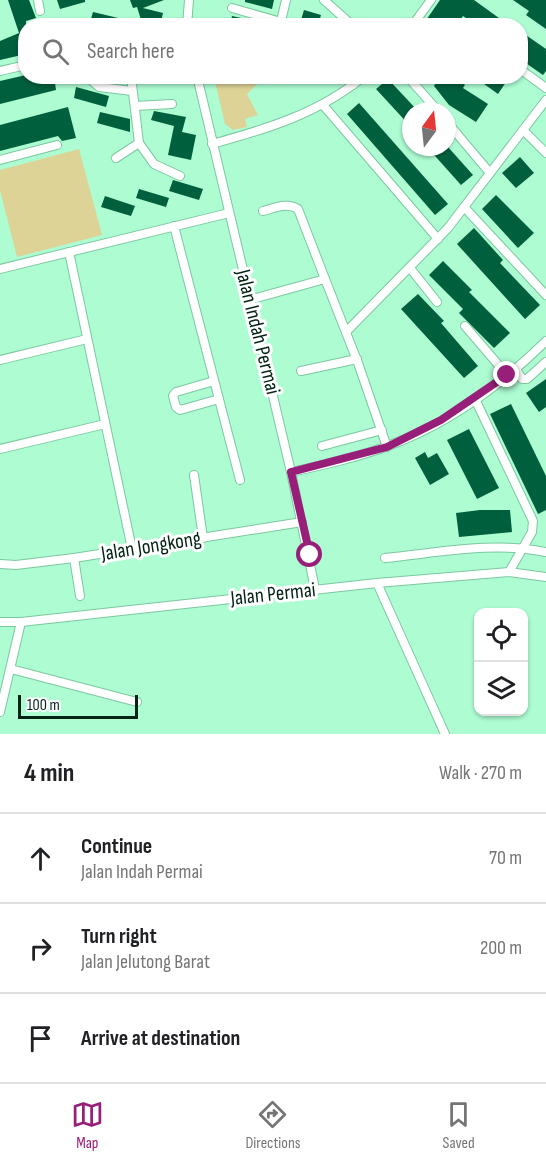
<!DOCTYPE html>
<meta charset="utf-8">
<style>
body{margin:0;font-family:"Sofia Sans Condensed",sans-serif;background:#f6f6f6;color:#202124}
.controls{position:absolute;right:18px;bottom:18px;display:grid;overflow:hidden;border-radius:12px;box-shadow:0 2px 4px #0004}
.controls button{width:54px;height:54px;display:grid;place-items:center;padding:0;border:0;border-bottom:2px solid #e0e0e0;background:#fff;color:#202124;font:30px sans-serif}
.compass{position:absolute;left:402px;top:102px;width:54px;height:54px;border-radius:50%;background:#fff;box-shadow:0 2px 4px #0004;rotate:15deg}
.scale{position:absolute;left:18px;bottom:15px;width:120px;box-sizing:border-box;padding-left:6px;border:3px solid #032415;border-top:0;font-size:16px;line-height:21px;white-space:nowrap;color:#032415;-webkit-text-stroke:4px #fff;paint-order:stroke}
.stop{position:absolute;width:18px;height:18px;margin:-14px;border:4px solid #971f79;border-radius:50%;background:#fff}
.stop.end{background:#971f79;border-color:#fff;box-shadow:0 2px 6px #0008}
.list{margin:0;padding:0;list-style:none}
h2{display:flex;justify-content:space-between;align-items:center;height:78px;margin:0;padding:0 24px;font-size:26px}
h2 small{font-size:20px;font-weight:400;color:#757577}
.list li{display:grid;grid-template-columns:39px 1fr auto;gap:18px;align-items:center;box-sizing:border-box;height:90px;padding:0 24px;border-top:2px solid #e0e0e0}
.list b{display:block;font-size:22px;white-space:nowrap}
.list p{margin:0;font-size:20px;white-space:nowrap;color:#757577}
.list em{font-size:20px;font-style:normal;color:#757577}
.icon{flex:none;width:33px;height:33px;fill:none;stroke:currentColor;stroke-width:2;stroke-linecap:round;stroke-linejoin:round}
.map{position:relative;flex:none;width:546px;height:734px;overflow:hidden}
.search{position:absolute;background:#fff;box-shadow:0 2px 4px #0004;left:18px;right:18px;top:18px;height:66px;display:flex;align-items:center;gap:15px;box-sizing:border-box;padding:0 21px;border-radius:24px;color:#757577;font-size:22px}
.sheet{height:348px;background:#fff}
nav{display:flex;justify-content:space-around;align-items:center;box-sizing:border-box;height:84px;border-top:2px solid #e0e0e0;background:#fff;font-size:16px;color:#757577}
nav a{display:grid;justify-items:center;gap:3px}
nav .on{color:#971f79}
.map>svg:first-child{display:block}
.green{fill:#ddd397}
.building{fill:#005f3d}
.lines{fill:none;stroke-linecap:round;stroke-linejoin:round}
.minor-casing{stroke:#7bc8a0;stroke-width:10}
.minor{stroke:#fff;stroke-width:8}
.route{stroke:#971f79;stroke-width:8}
.labels{text-anchor:middle;dominant-baseline:central;stroke-width:6;stroke-linejoin:round;paint-order:stroke}
.street-label{font-size:21px;fill:#032415;stroke:#fff}
</style>
<div class="map">
<svg width="546" height="734" viewBox="0 0 546 734">
<rect width="100%" height="100%" fill="#adfcd2"/>
<g class="green">
<polygon points="214,77 242,77 258,83 247,94 258,115 245,119 247,127 233,130 225,124"/>
<polygon points="79,149 102,235 17,257 0,190 0,170"/>
</g>
<g class="building">
<polygon points="8,0 29,0 36,18 26,21 26,54 0,60 0,41 19,33"/>
<polygon points="57,0 85,0 85,2 60,9"/>
<polygon points="130,0 164,0 143,8 163,13 160,26 143,26 137,7 133,8"/>
<polygon points="245,0 274,0 272,9 245,2"/>
<polygon points="440,0 474,0 510,26 477,26 463,16 456,26 422,26"/>
<polygon points="513,0 546,0 546,29 526,15 529,11"/>
<polygon points="304,10 321,15 318,25 301,20"/>
<polygon points="93,12 139,23 138,26 89,26"/>
<polygon points="232,16 250,20 249,26 230,26"/>
<polygon points="520,31 546,49 546,71 543,75 520,59"/>
<polygon points="26,75 54,76 56,90 0,104 0,81"/>
<polygon points="425,76 456,76 465,85 463,88 488,104 476,122 449,105 434,86 435,84"/>
<polygon points="473,76 510,76 498,94"/>
<polygon points="388,79 418,111 411,111 411,127 376,89"/>
<polygon points="76,87 109,96 106,107 74,98"/>
<polygon points="359,103 448,204 435,215 347,114"/>
<polygon points="68,107 76,138 62,141 58,136 0,151 0,125"/>
<polygon points="154,111 186,117 182,132 196,135 191,160 168,155 174,126 151,120"/>
<polygon points="100,112 130,119 130,132 97,123"/>
<polygon points="427,147 448,147 473,175 461,185"/>
<polygon points="520,157 534,173 516,188 502,173"/>
<polygon points="173,180 203,189 199,200 169,191"/>
<polygon points="139,189 169,198 166,207 136,198"/>
<polygon points="496,195 534,233 518,248 482,209"/>
<polygon points="105,196 135,206 131,216 101,207"/>
<polygon points="474,228 503,260 500,263 540,305 525,319 457,244"/>
<polygon points="443,261 472,290 469,292 510,333 494,348 459,313 463,309 429,275"/>
<polygon points="418,294 444,321 441,323 478,366 464,378 401,309"/>
<polygon points="546,379 546,407 539,412 526,393"/>
<polygon points="511,404 546,476 546,510 538,514 490,414"/>
<polygon points="469,429 499,488 477,499 447,440"/>
<polygon points="425,452 428,458 437,453 449,474 430,485 415,458"/>
<polygon points="480,510 510,510 512,532 459,537 456,513"/>
</g>
<g class="lines">
<defs>
<g id="minor">
<polyline points="38,0 40,11"/>
<polyline points="324,0 353,26"/>
<polyline points="232,8 295,26"/>
<polyline points="280,25 286,0"/>
<polyline points="187,26 189,0"/>
<polyline points="412,26 431,0"/>
<polyline points="520,69 546,88"/>
<polyline points="0,71 26,65"/>
<polyline points="87,76 99,87 132,91"/>
<polyline points="197,76 291,472 315,589"/>
<polyline points="344,76 353,85"/>
<polyline points="407,76 438,111"/>
<polyline points="323,105 438,239"/>
<polyline points="135,106 172,104"/>
<polyline points="447,122 490,173"/>
<polyline points="523,130 546,153"/>
<polyline points="139,143 154,164 180,176"/>
<path d="M212 144C267 129 320 113 364 76"/>
<polyline points="116,158 139,143 131,76"/>
<polyline points="0,160 57,145"/>
<polyline points="464,207 546,295"/>
<polyline points="174,226 240,480"/>
<polyline points="69,252 132,549"/>
<polyline points="410,268 437,302"/>
<polyline points="0,269 229,213"/>
<polyline points="325,279 358,363 387,447"/>
<path d="M249 300 325 279 298 209C287 202 275 208 263 211"/>
<polyline points="465,326 507,375"/>
<polyline points="346,332 448,228 546,100"/>
<polyline points="0,360 87,339"/>
<polyline points="516,369 522,379 527,379 546,362"/>
<polyline points="301,371 357,359"/>
<polyline points="214,381 176,392 173,396 176,407 180,410 219,399"/>
<polyline points="475,399 533,521 532,532 509,572"/>
<polyline points="322,446 382,430"/>
<polyline points="0,449 105,424"/>
<path d="M291 472C323 465 355 458 385 447 445 426 501 385 546 341"/>
<polyline points="194,475 203,538"/>
<polyline points="74,558 80,596"/>
<path d="M385 558C437 553 494 541 546 552"/>
<polyline points="0,564 16,565 74,558 302,522"/>
<polyline points="377,583 445,734"/>
<polyline points="0,622 21,622 377,583 509,572 546,577"/>
<polyline points="11,669 137,702"/>
<polyline points="0,712 21,622"/>
</g>
</defs>
<use href="#minor" class="minor-casing"/>
<use href="#minor" class="minor"/>
</g>
<g class="lines">
<polyline class="route" points="310,555 291,472 387,447 441,420 507,375"/>
</g>
<g class="labels">
<g class="street-label">
<text transform="translate(258 332) rotate(76)">Jalan Indah Permai</text>
<text transform="translate(151 546) rotate(-9)">Jalan Jongkong</text>
<text transform="translate(273 594) rotate(-6)">Jalan Permai</text>
</g>
</g>
</svg>
<div class="controls">
<button><svg class="icon" aria-label="locate" viewBox="0 0 24 24"><circle cx="12" cy="12" r="6"/><path d="M12 2v4M12 18v4M2 12h4M18 12h4"/></svg></button>
<button><svg class="icon" aria-label="layers" viewBox="0 0 24 24"><path d="M12 4l9 5-9 5-9-5zM3 14l9 5 9-5"/></svg></button>
</div>
<svg class="compass" viewBox="-18 -18 36 36"><path d="M0-13l5 13h-10z" fill="#e53935"/><path d="M0 13l5-13h-10z" fill="#757577"/></svg>
<div class="scale">100 m</div>
<div class="stop" style="left:310px;top:555px"></div>
<div class="stop end" style="left:507px;top:375px"></div>
<div class="search"><svg class="icon" aria-label="search" viewBox="0 0 24 24"><circle cx="10" cy="10" r="6"/><path d="M15 15l6 6"/></svg>Search here</div>
</div>
<section class="sheet">
<h2>4 min<small>Walk · 270 m</small></h2>
<ul class="list">
<li><svg class="icon" aria-label="ahead" viewBox="0 0 24 24"><path d="M12 20V5M6 11l6-6 6 6"/></svg><div><b>Continue</b><p>Jalan Indah Permai</p></div><em>70 m</em></li>
<li><svg class="icon" aria-label="right" viewBox="0 0 24 24"><path d="M7 20v-9h11M14 6l5 5-5 5"/></svg><div><b>Turn right</b><p>Jalan Jelutong Barat</p></div><em>200 m</em></li>
<li><svg class="icon" aria-label="arrive" viewBox="0 0 24 24"><path d="M6 21V4h12l-3 4 3 4H6"/></svg><div><b>Arrive at destination</b></div></li>
</ul>
</section>
<nav>
<a class="on"><svg class="icon" aria-label="map" viewBox="0 0 24 24"><path d="M3 6l6-2 6 2 6-2v14l-6 2-6-2-6 2zM9 4v14M15 6v14"/></svg>Map</a>
<a><svg class="icon" aria-label="directions" viewBox="0 0 24 24"><path d="M12 3l9 9-9 9-9-9zM9 14v-3h6M13 9l2 2-2 2"/></svg>Directions</a>
<a><svg class="icon" aria-label="saved" viewBox="0 0 24 24"><path d="M7 4h10v16l-5-4-5 4z"/></svg>Saved</a>
</nav>
